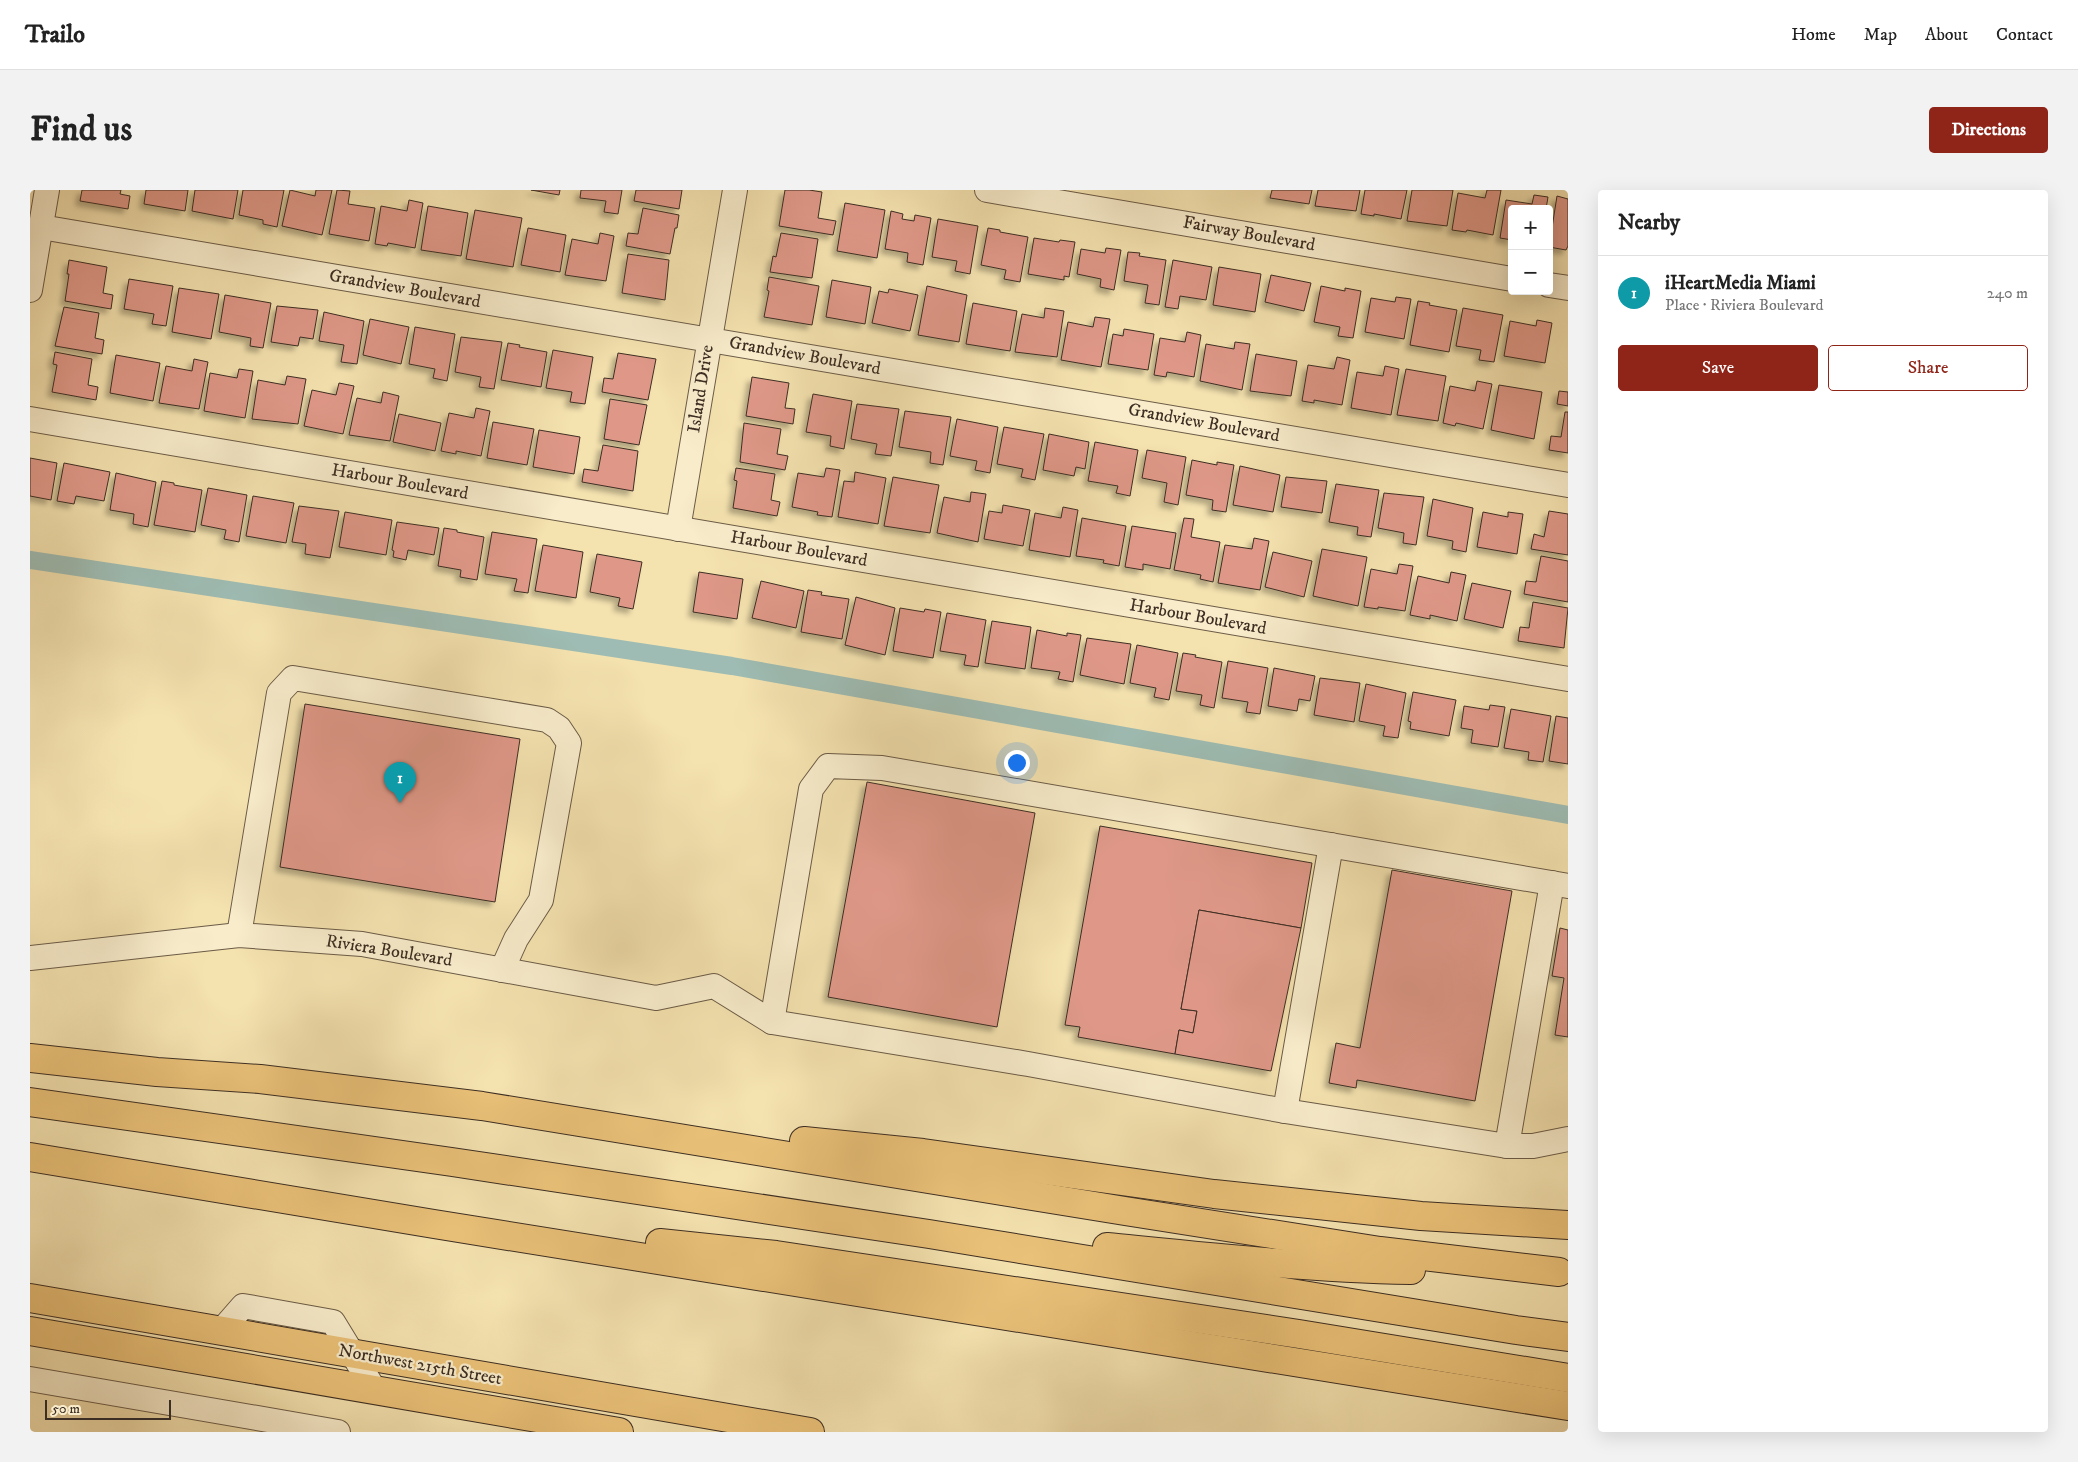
<!DOCTYPE html>
<meta charset="utf-8">
<style>
body{margin:0;font-family:"IM FELL DW Pica",serif;background:#f2f2f2;color:#222}
.controls{position:absolute;right:15px;top:15px;display:grid;overflow:hidden;border-radius:5px;box-shadow:0 5px 20px #0002}
.controls button{width:45px;height:45px;display:grid;place-items:center;padding:0;border:0;border-bottom:1px solid #e0e0e0;background:#fff;color:#222;font:25px sans-serif}
.scale{position:absolute;left:15px;bottom:12px;width:126px;box-sizing:border-box;padding-left:5px;border:2px solid #3d2e23;border-top:0;font-size:14px;line-height:18px;white-space:nowrap;color:#3d2e23;-webkit-text-stroke:4px #f8eccb;paint-order:stroke}
.you{position:absolute;left:986px;top:572px;width:18px;height:18px;margin:-12px;border:4px solid #fff;border-radius:50%;background:#1a73e8;box-shadow:0 0 0 8px #1a73e833}
.badge{display:grid;place-items:center;width:32px;height:32px;border-radius:50%;background:#8f2418;color:#fff;font-size:16px;font-weight:700}
.pin{position:absolute;translate:-50% -41px;filter:drop-shadow(0 1px 2px #0008)}
.pin::after{content:'';position:absolute;top:26px;width:18px;height:15px;background:inherit;clip-path:polygon(0 0,100% 0,50% 100%)}
.list{margin:0;padding:0;list-style:none}
h2{display:flex;justify-content:space-between;align-items:center;height:65px;margin:0;padding:0 20px;font-size:21px}
h2 small{font-size:16px;font-weight:400;color:#767676}
.list li{display:grid;grid-template-columns:32px 1fr auto;gap:15px;align-items:center;box-sizing:border-box;height:75px;padding:0 20px;border-top:1px solid #e0e0e0}
.list b{display:block;font-size:19px;white-space:nowrap}
.list p{margin:0;font-size:16px;white-space:nowrap;color:#767676}
.list em{font-size:16px;font-style:normal;color:#767676}
.actions{display:flex;gap:10px;padding:15px 20px}
.actions a{flex:1;padding:11px 0;border:1px solid #8f2418;border-radius:5px;text-align:center;font-size:18px;color:#8f2418}
.actions .main{background:#8f2418;color:#fff}
.map{position:relative;flex:none;width:1538px;height:1242px;overflow:hidden;border-radius:5px}
header{display:flex;align-items:center;gap:30px;box-sizing:border-box;height:70px;padding:0 25px;background:#fff;border-bottom:1px solid #e0e0e0}
header strong{font-size:24px}
nav{display:flex;gap:28px;margin-inline-start:auto;font-size:18px}
.intro{display:flex;align-items:center;justify-content:space-between;box-sizing:border-box;height:120px;padding:0 30px}
h1{margin:0;font-size:35px}
.button{padding:12px 22px;border-radius:5px;background:#8f2418;color:#fff;font-size:18px;font-weight:700}
main{display:flex;gap:30px;padding:0 30px}
aside{flex:1;background:#fff;border-radius:5px;box-shadow:0 5px 20px #0002}
.map>svg:first-child{display:block}
.lines{fill:none;stroke-linecap:round;stroke-linejoin:round}
.canal{stroke:#9ebcb3;stroke-width:18}
.building{fill:#df9888;stroke:#3d2e23;filter:url(#shadow)}
.minor-casing{stroke:#6b5b46;stroke-width:26}
.major-casing{stroke:#3d2e23;stroke-width:30}
.highway-casing{stroke:#3d2e23;stroke-width:30}
.minor{stroke:#f8eccb;stroke-width:24}
.major{stroke:#eac178;stroke-width:28}
.highway{stroke:#eac178;stroke-width:28}
.labels{text-anchor:middle;dominant-baseline:central;stroke-width:4.5;stroke-linejoin:round;paint-order:stroke}
.street-label{font-size:18px;fill:#3d2e23;stroke:#f8eccb}
</style>
<header>
<strong>Trailo</strong>
<nav><a>Home</a><a>Map</a><a>About</a><a>Contact</a></nav>
</header>
<div class="intro"><h1>Find us</h1><a class="button">Directions</a></div>
<main>
<div class="map">
<svg width="1538" height="1242" viewBox="0 0 1538 1242">
<defs>
<filter id="shadow"><feDropShadow dx="-4.5" dy="4.5" stdDeviation="2.5" flood-color="#0004"/></filter>
</defs>
<rect width="100%" height="100%" fill="#f4e2af"/>
<filter id="stains"><feTurbulence type="fractalNoise" baseFrequency=".004" numOctaves="4"/><feColorMatrix values="0 0 0 0 .2 0 0 0 0 .09 0 0 0 0 .02 0 0 0 .5 -.17"/></filter>
<radialGradient id="worn" r=".72"><stop offset=".6" stop-color="#630" stop-opacity="0"/><stop offset="1" stop-color="#630" stop-opacity=".3"/></radialGradient>
<g class="lines">
<polyline class="canal" points="0,370 702,476 1538,625"/>
</g>
<g class="building">
<polygon points="52,0 91,0 90,4 100,6 98,19 50,11"/>
<polygon points="116,0 158,0 155,21 114,14"/>
<polygon points="165,0 208,0 203,29 162,21"/>
<polygon points="213,0 254,0 247,37 233,34 233,30 209,25"/>
<polygon points="260,0 285,6 286,0 302,0 292,45 252,36"/>
<polygon points="307,0 320,1 318,14 345,18 339,51 299,44"/>
<polygon points="501,0 530,0 529,5"/>
<polygon points="551,0 592,0 588,24 574,22 576,11 550,8"/>
<polygon points="606,0 652,0 649,19 604,11"/>
<polygon points="755,0 779,0 792,2 788,28 806,31 803,45 749,36"/>
<polygon points="1242,0 1282,0 1279,14 1240,8"/>
<polygon points="1288,0 1330,0 1326,21 1285,16"/>
<polygon points="1335,0 1377,0 1371,29 1344,24 1344,26 1331,24"/>
<polygon points="1382,0 1423,0 1417,36 1377,31"/>
<polygon points="1457,0 1471,0 1463,45 1437,40 1436,42 1422,40 1428,3 1455,8"/>
<polygon points="1504,5 1518,7 1516,19 1482,19 1482,50 1470,48 1476,10 1502,14"/>
<polygon points="1527,6 1538,9 1538,56 1536,60 1519,57"/>
<polygon points="379,10 393,13 385,58 358,53 357,56 345,54 351,16 377,21"/>
<polygon points="815,13 855,20 847,68 807,61"/>
<polygon points="398,16 438,23 431,66 391,60"/>
<polygon points="613,18 649,25 647,38 645,38 640,64 596,56 598,43 608,44"/>
<polygon points="445,20 492,28 483,77 436,69"/>
<polygon points="861,21 873,24 872,29 884,31 885,25 901,28 893,75 877,72 878,63 855,59"/>
<polygon points="908,29 948,36 940,84 925,81 927,71 902,67"/>
<polygon points="498,38 536,45 530,82 491,75"/>
<polygon points="958,38 970,40 970,42 998,47 990,92 974,89 976,80 951,75"/>
<polygon points="570,43 584,46 576,91 535,85 542,49 568,54"/>
<polygon points="751,43 788,49 782,88 740,82 743,66 746,67"/>
<polygon points="1004,48 1029,52 1030,50 1045,52 1039,87 1034,86 1034,90 998,84"/>
<polygon points="1076,58 1091,60 1084,100 1070,97 1071,89 1047,84 1051,59 1075,63"/>
<polygon points="1098,62 1110,63 1109,66 1136,70 1129,115 1115,113 1118,95 1094,91"/>
<polygon points="598,64 639,70 635,110 592,103"/>
<polygon points="39,70 77,77 73,103 83,105 81,119 35,111 39,84 37,84"/>
<polygon points="1143,70 1182,77 1176,110 1150,106 1148,119 1135,117"/>
<polygon points="1189,77 1231,84 1225,122 1183,115"/>
<polygon points="1241,85 1281,93 1274,121 1235,112"/>
<polygon points="739,87 789,96 782,135 734,127 739,101 737,100"/>
<polygon points="99,89 143,96 136,136 122,134 124,124 94,119"/>
<polygon points="802,90 841,97 835,134 796,127"/>
<polygon points="897,96 937,105 929,152 888,145"/>
<polygon points="1291,96 1315,101 1315,98 1331,101 1323,148 1308,146 1310,137 1284,132"/>
<polygon points="149,98 189,104 181,149 142,142"/>
<polygon points="859,99 888,105 880,141 842,133 849,101 858,103"/>
<polygon points="195,105 241,113 233,158 220,156 221,148 189,142"/>
<polygon points="1366,107 1381,109 1374,149 1335,142 1341,108 1365,112"/>
<polygon points="1388,111 1400,113 1399,115 1427,120 1419,162 1380,155"/>
<polygon points="943,113 987,121 980,161 936,154"/>
<polygon points="247,116 288,120 283,149 270,147 268,156 241,152"/>
<polygon points="34,117 69,123 65,148 74,150 72,164 25,156"/>
<polygon points="1015,118 1034,121 1027,167 985,162 992,124 1014,128"/>
<polygon points="1433,118 1473,125 1464,172 1449,170 1451,160 1426,156"/>
<polygon points="294,122 334,131 327,174 311,172 314,155 289,151"/>
<polygon points="1065,127 1080,129 1071,177 1031,170 1038,132 1063,137"/>
<polygon points="340,129 379,137 371,174 333,165"/>
<polygon points="1507,130 1522,133 1515,173 1474,166 1480,131 1506,136"/>
<polygon points="385,137 425,144 417,191 403,188 405,179 379,174"/>
<polygon points="1094,139 1124,144 1118,180 1078,174 1083,144 1093,146"/>
<polygon points="1157,142 1171,145 1164,187 1137,182 1136,187 1124,185 1130,148 1155,152"/>
<polygon points="431,147 472,152 464,199 449,197 451,187 425,182"/>
<polygon points="1205,152 1220,154 1212,200 1170,191 1176,154 1204,159"/>
<polygon points="478,153 490,155 489,157 517,162 511,197 471,190"/>
<polygon points="523,160 563,167 555,214 540,212 542,202 516,198"/>
<polygon points="25,162 62,169 58,195 68,197 66,210 22,202 27,175 23,174"/>
<polygon points="588,163 626,169 618,210 572,202 574,188 583,189"/>
<polygon points="1226,164 1267,171 1261,206 1220,201"/>
<polygon points="86,165 130,173 123,211 80,203"/>
<polygon points="1307,167 1320,170 1312,215 1284,210 1284,213 1272,211 1278,175 1304,179"/>
<polygon points="164,169 178,172 169,219 129,213 136,176 162,181"/>
<polygon points="1355,176 1369,179 1361,225 1321,218 1327,182 1353,186"/>
<polygon points="209,179 223,181 215,228 174,221 180,183 207,188"/>
<polygon points="1376,179 1416,186 1408,231 1367,225"/>
<polygon points="257,186 276,189 268,234 222,229 228,190 255,195"/>
<polygon points="722,187 759,193 755,218 765,219 763,234 716,226"/>
<polygon points="1447,191 1462,194 1453,239 1426,233 1425,236 1413,233 1420,196 1445,201"/>
<polygon points="309,193 324,196 313,244 274,236 282,200 306,205"/>
<polygon points="1469,195 1512,202 1504,249 1461,240"/>
<polygon points="1529,201 1538,202 1538,216 1527,214"/>
<polygon points="353,202 369,206 360,251 319,245 327,208 351,213"/>
<polygon points="783,204 822,211 814,259 800,256 801,246 776,242"/>
<polygon points="580,209 617,215 609,255 574,249"/>
<polygon points="827,214 869,219 861,266 845,264 847,254 821,249"/>
<polygon points="446,218 460,221 451,266 426,261 426,264 411,261 419,223 444,228"/>
<polygon points="875,221 921,227 913,275 900,273 901,262 869,257"/>
<polygon points="1535,222 1538,222 1538,263 1519,260 1521,246 1531,247"/>
<polygon points="369,224 411,233 405,261 363,252"/>
<polygon points="927,229 968,237 960,283 945,280 947,271 920,266"/>
<polygon points="463,232 504,239 497,275 457,268"/>
<polygon points="714,233 751,239 747,264 758,266 755,280 710,272"/>
<polygon points="974,237 1014,244 1005,290 991,287 993,279 967,274"/>
<polygon points="509,240 550,247 544,284 503,277"/>
<polygon points="1019,244 1059,252 1055,279 1046,277 1044,286 1013,280"/>
<polygon points="1065,252 1108,260 1100,306 1086,303 1088,296 1058,291"/>
<polygon points="573,255 608,261 603,301 552,292 554,279 568,281"/>
<polygon points="1117,260 1156,267 1148,315 1134,312 1137,293 1112,288"/>
<polygon points="0,268 27,273 21,310 0,306"/>
<polygon points="1162,270 1187,275 1187,272 1204,275 1196,322 1182,320 1183,310 1156,305"/>
<polygon points="34,273 80,282 74,311 46,306 44,314 27,311"/>
<polygon points="1210,276 1250,285 1243,322 1203,315"/>
<polygon points="706,278 745,284 741,310 750,312 747,326 703,318 707,291 704,290"/>
<polygon points="796,278 810,280 802,327 787,325 788,322 762,317 768,283 794,287"/>
<polygon points="825,282 856,288 848,334 808,327 814,291 824,292"/>
<polygon points="86,283 126,292 118,337 103,334 104,324 80,320"/>
<polygon points="863,287 909,295 900,343 854,336"/>
<polygon points="1256,287 1297,291 1292,323 1251,317"/>
<polygon points="132,291 144,293 144,295 172,300 165,342 124,335"/>
<polygon points="1306,294 1349,300 1341,347 1327,345 1328,337 1299,332"/>
<polygon points="178,298 217,305 209,352 194,349 196,340 171,335"/>
<polygon points="941,302 956,304 948,352 907,343 914,307 940,312"/>
<polygon points="1354,303 1394,307 1386,355 1373,353 1374,343 1348,338"/>
<polygon points="223,306 264,313 256,353 216,346"/>
<polygon points="1403,309 1443,318 1436,362 1422,359 1423,351 1397,346"/>
<polygon points="973,315 1000,320 993,356 954,349 959,321 972,323"/>
<polygon points="269,316 309,321 300,368 275,364 276,354 262,352"/>
<polygon points="1033,317 1048,320 1040,367 999,360 1005,323 1031,328"/>
<polygon points="1519,321 1538,324 1538,365 1501,359 1504,344 1514,347"/>
<polygon points="315,322 362,330 356,365 309,357"/>
<polygon points="1453,322 1478,327 1478,322 1493,324 1487,364 1447,357"/>
<polygon points="1052,328 1096,336 1089,376 1073,373 1074,370 1046,366"/>
<polygon points="1154,328 1164,329 1161,347 1190,352 1183,392 1170,389 1171,385 1144,380"/>
<polygon points="367,332 409,338 404,365 378,360 376,370 363,367 364,361 362,360"/>
<polygon points="1102,336 1146,343 1140,379 1113,374 1113,380 1095,377"/>
<polygon points="414,338 427,340 427,342 454,347 447,390 430,387 431,380 408,376"/>
<polygon points="462,342 507,349 498,403 484,401 487,389 455,384"/>
<polygon points="1224,348 1239,351 1230,400 1188,393 1195,355 1222,359"/>
<polygon points="513,355 553,362 546,408 505,401"/>
<polygon points="1292,359 1337,367 1328,416 1283,406"/>
<polygon points="1243,362 1282,371 1274,407 1235,397"/>
<polygon points="567,364 612,372 603,419 588,416 590,408 560,402"/>
<polygon points="1511,366 1538,371 1538,412 1494,404 1496,391 1506,392"/>
<polygon points="1369,374 1383,376 1375,421 1348,417 1348,419 1334,417 1341,379 1367,384"/>
<polygon points="669,382 713,389 707,429 663,422"/>
<polygon points="1421,382 1436,385 1427,431 1400,425 1400,429 1380,425 1388,386 1419,393"/>
<polygon points="731,391 774,401 766,438 722,428"/>
<polygon points="1442,393 1481,401 1473,438 1434,429"/>
<polygon points="778,400 792,402 791,405 819,409 812,449 771,442"/>
<polygon points="826,407 865,418 855,465 815,455"/>
<polygon points="1503,412 1538,418 1534,458 1488,451 1490,437 1499,438"/>
<polygon points="870,418 894,422 895,419 911,422 903,468 863,461"/>
<polygon points="917,423 956,430 948,477 934,475 936,465 910,461"/>
<polygon points="962,431 1001,437 995,479 955,473"/>
<polygon points="1007,440 1037,446 1037,443 1051,445 1043,492 1028,489 1030,482 1001,478"/>
<polygon points="1057,448 1101,454 1094,494 1050,485"/>
<polygon points="1107,455 1148,463 1139,510 1124,507 1126,498 1100,493"/>
<polygon points="1153,463 1166,465 1165,467 1192,472 1184,518 1170,515 1172,505 1146,501"/>
<polygon points="1198,471 1238,478 1230,524 1216,522 1218,512 1192,508"/>
<polygon points="1244,478 1285,486 1280,511 1269,509 1267,521 1238,516"/>
<polygon points="1290,488 1330,493 1324,532 1284,525"/>
<polygon points="1336,494 1376,503 1368,548 1353,546 1355,536 1329,531"/>
<polygon points="1383,502 1426,510 1419,546 1380,539 1381,532 1378,531"/>
<polygon points="275,514 490,549 465,712 250,677"/>
<polygon points="1460,515 1475,517 1468,557 1441,553 1443,540 1431,538 1434,516 1459,520"/>
<polygon points="1481,519 1521,526 1513,572 1498,570 1499,562 1474,558"/>
<polygon points="1526,526 1538,528 1538,574 1519,571"/>
<polygon points="837,592 1005,623 967,837 798,807"/>
<polygon points="1070,636 1282,673 1271,738 1169,720 1151,819 1167,821 1163,843 1149,840 1145,864 1048,847 1050,837 1035,835"/>
<polygon points="1362,680 1482,701 1445,911 1327,890 1326,898 1299,893 1306,853 1330,858"/>
<polygon points="1169,720 1271,738 1241,881 1145,864 1149,840 1163,843 1167,821 1151,819"/>
<polygon points="1530,738 1538,740 1538,847 1525,845 1534,788 1522,786"/>
</g>
<g class="lines">
<defs>
<g id="minor">
<polyline points="957,0 1482,89"/>
<polyline points="11,37 1538,295"/>
<polyline points="1519,95 1538,98"/>
<polyline points="0,100 17,0"/>
<polyline points="0,229 1538,489"/>
<polyline points="648,339 705,0"/>
<polyline points="209,745 249,503 263,488 517,530 529,538 539,553 511,710 486,749 472,780"/>
<polyline points="0,768 209,745 332,754 626,808 684,796 742,832 998,874 1255,921 1477,956 1503,956 1538,949"/>
<polyline points="742,832 781,599 798,576 852,578 1538,696"/>
<polyline points="1255,921 1301,655"/>
<polyline points="1477,956 1522,693"/>
<polyline points="192,1140 213,1116 303,1132 344,1199"/>
<polyline points="0,1189 308,1242"/>
</g>
<g id="major">
<polyline points="0,1108 780,1242"/>
<polyline points="0,1141 589,1242"/>
</g>
<g id="highway">
<polyline points="0,868 127,882 230,889 452,916 1095,1021 1350,1061 1529,1082"/>
<polyline points="0,912 422,972 899,1044 1486,1140 1538,1147"/>
<polyline points="774,951 893,963 1184,1004 1391,1026 1538,1035"/>
<polyline points="0,967 404,1034 1538,1216"/>
<polyline points="630,1053 746,1065 1269,1144 1538,1188"/>
<path d="M1077 1057C1178 1067 1279 1078 1381 1080"/>
</g>
</defs>
<use href="#minor" class="minor-casing"/>
<use href="#major" class="major-casing"/>
<use href="#highway" class="highway-casing"/>
<use href="#minor" class="minor"/>
<use href="#major" class="major"/>
<use href="#highway" class="highway"/>
</g>
<g class="labels">
<g class="street-label">
<text transform="translate(1219 44) rotate(10)">Fairway Boulevard</text>
<text transform="translate(375 99) rotate(10)">Grandview Boulevard</text>
<text transform="translate(775 166) rotate(10)">Grandview Boulevard</text>
<text transform="translate(671 199) rotate(-81)">Island Drive</text>
<text transform="translate(1174 233) rotate(10)">Grandview Boulevard</text>
<text transform="translate(370 292) rotate(10)">Harbour Boulevard</text>
<text transform="translate(769 359) rotate(10)">Harbour Boulevard</text>
<text transform="translate(1168 427) rotate(10)">Harbour Boulevard</text>
<text transform="translate(359 761) rotate(9)">Riviera Boulevard</text>
<text transform="translate(390 1175) rotate(10)">Northwest 215th Street</text>
</g>
</g>
<rect width="100%" height="100%" filter="url(#stains)"/>
<rect width="100%" height="100%" fill="url(#worn)"/>
</svg>
<div class="controls">
<button>+</button>
<button>−</button>
</div>
<div class="scale">50 m</div>
<div class="you"></div>
<div class="pin badge" style="left:370px;top:613px;background:#0f9aa8">1</div>
</div>
<aside>
<h2>Nearby<small></small></h2>
<ul class="list">
<li><span class="badge" style="background:#0f9aa8">1</span><div><b>iHeartMedia Miami</b><p>Place · Riviera Boulevard</p></div><em>240 m</em></li>
</ul>
<div class="actions"><a class="main">Save</a><a>Share</a></div>
</aside>
</main>
